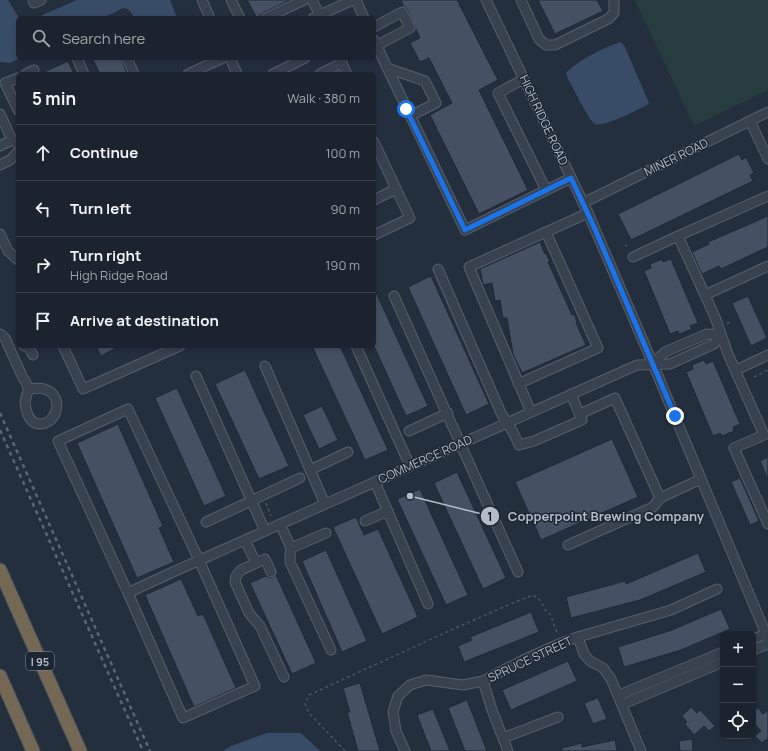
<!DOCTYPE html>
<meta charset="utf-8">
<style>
body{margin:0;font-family:Manrope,sans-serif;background:#242b36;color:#f1f3f6}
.controls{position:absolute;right:12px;bottom:12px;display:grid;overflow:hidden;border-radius:6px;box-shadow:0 2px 6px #0003}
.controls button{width:36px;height:36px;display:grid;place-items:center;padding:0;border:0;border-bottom:1px solid #39404a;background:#1b232e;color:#f1f3f6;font:20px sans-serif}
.stop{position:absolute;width:12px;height:12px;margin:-9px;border:3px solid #1a73e8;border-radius:50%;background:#fff}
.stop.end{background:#1a73e8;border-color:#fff;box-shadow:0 1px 4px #0008}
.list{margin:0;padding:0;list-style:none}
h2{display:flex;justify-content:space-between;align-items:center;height:52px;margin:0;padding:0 16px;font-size:17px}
h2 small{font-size:13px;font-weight:400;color:#a0a4aa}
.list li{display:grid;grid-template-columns:26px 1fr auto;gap:12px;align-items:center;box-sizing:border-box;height:56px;padding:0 16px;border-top:1px solid #39404a}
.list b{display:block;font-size:15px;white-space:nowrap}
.list p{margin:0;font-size:13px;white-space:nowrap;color:#a0a4aa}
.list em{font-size:13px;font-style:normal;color:#a0a4aa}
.icon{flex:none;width:22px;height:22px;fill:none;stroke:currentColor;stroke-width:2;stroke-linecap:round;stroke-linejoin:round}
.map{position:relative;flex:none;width:768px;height:751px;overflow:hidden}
.search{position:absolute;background:#1b232e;box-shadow:0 2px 6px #0003;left:16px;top:16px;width:360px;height:44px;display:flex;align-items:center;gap:10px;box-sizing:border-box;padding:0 14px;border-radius:6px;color:#a0a4aa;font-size:15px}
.panel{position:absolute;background:#1b232e;box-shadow:0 2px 6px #0003;left:16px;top:72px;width:360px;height:276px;border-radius:6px}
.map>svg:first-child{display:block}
.green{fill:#263c3f}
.water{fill:#394c67}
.building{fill:#455162;stroke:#1f2835}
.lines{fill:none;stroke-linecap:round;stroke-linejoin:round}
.minor-casing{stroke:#565f6c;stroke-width:11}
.highway-casing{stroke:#434c59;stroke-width:15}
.path{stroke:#44595c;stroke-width:1.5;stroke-dasharray:3 3;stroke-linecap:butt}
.minor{stroke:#38414e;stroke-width:9}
.highway{stroke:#746855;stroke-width:13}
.rail{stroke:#5a6575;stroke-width:2.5;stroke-dasharray:4 4;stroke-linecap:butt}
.route{stroke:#1a73e8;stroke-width:5}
.labels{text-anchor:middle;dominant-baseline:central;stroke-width:3;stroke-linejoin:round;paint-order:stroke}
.shield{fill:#1d2633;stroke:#878f9c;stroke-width:1}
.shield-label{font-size:11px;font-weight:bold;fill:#b4bcc9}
.street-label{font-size:12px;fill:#b4bcc9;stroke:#1d2633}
.leader{fill:none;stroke:#b4bcc9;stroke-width:1.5}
.callout-dot{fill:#b4bcc9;stroke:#1d2633;stroke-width:1.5}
.mark-label{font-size:12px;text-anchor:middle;font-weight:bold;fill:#111}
.callout-label{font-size:13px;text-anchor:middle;font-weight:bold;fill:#b4bcc9;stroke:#1d2633;stroke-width:3;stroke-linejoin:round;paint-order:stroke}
</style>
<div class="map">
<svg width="768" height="751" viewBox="0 0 768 751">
<rect width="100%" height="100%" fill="#242f3e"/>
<polygon class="green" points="635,0 768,0 768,90 694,126"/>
<g class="water">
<polygon points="0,0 8,0 19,18 18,58 20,58 10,63 0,62"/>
<polygon points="77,0 170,0 177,18 134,18 132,14 128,9 123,8 103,18 36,18"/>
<path d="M620 42 624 45 649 103 647 105C639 109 603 128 595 124 590 122 572 86 568 79L566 73C578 60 604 48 620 42Z"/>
<polygon points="267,733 301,733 320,751 223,751 231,746"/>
</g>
<g class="building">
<polygon points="247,0 290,0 263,13 257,18"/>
<polygon points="401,0 457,0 498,80 479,90 528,190 479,214 430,115 452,103 429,58 420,62 410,43 420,38 407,9 404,7"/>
<polygon points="538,0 597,0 603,11 555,34"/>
<polygon points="92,58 121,58 127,74 100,74"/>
<polygon points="68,61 74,74 40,74"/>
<polygon points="739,154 742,160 746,157 754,173 750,175 753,181 631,240 618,214"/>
<polygon points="768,216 768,247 721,269 719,266 702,274 692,252 709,244 708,242"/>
<polygon points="540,242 545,254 546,253 550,262 548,262 572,315 574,314 577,322 576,323 586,345 522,373 513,354 507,318 503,318 500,300 495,301 492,283 483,285 480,269"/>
<polygon points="662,259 663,262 671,259 698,323 690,326 692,329 679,334 678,331 670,334 644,271 651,268 650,264"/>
<polygon points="431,276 489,404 466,415 408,287"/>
<polygon points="374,288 428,406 406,416 374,346"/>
<polygon points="748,296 767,338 751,346 732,303"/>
<polygon points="96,346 120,346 101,356"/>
<polygon points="312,346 340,346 388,450 365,460"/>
<polygon points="704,360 706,364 713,361 740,424 733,427 734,431 722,436 720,433 713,436 686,372 693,369 692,365"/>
<polygon points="245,370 289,466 259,479 215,384"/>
<polygon points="177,388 226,496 204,506 155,398"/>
<polygon points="322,406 338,440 319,449 303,415"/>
<polygon points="118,424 163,526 159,528 174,562 137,578 77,443"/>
<polygon points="612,439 638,497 541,540 515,482"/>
<polygon points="768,457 768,480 760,461"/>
<polygon points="457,472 506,578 483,589 434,483"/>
<polygon points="740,478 759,521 750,525 731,482"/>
<polygon points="420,489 468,595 446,605 397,499"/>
<polygon points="356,517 364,535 378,529 418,617 382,634 333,527"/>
<polygon points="326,550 367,641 342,652 302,561"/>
<polygon points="698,553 706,572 640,600 571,618 566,597 625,581 626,584"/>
<polygon points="276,575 316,663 292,674 250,583 266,576 271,578"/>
<polygon points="181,579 198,616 203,614 236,688 194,707 145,595"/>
<polygon points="721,609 730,629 681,650 624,667 618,647 672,630"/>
<polygon points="531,612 539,632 464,662 458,646 472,640 470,637"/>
<polygon points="568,661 577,681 511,710 502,690"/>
<polygon points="360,683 380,751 358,751 347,712 350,712 343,688"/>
<polygon points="598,698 607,719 593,724 584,703"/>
<polygon points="467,700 487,751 465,751 448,708"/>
<polygon points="691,707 697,713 700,710 715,726 709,731 704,726 694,735 685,724 687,722 682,716"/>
<polygon points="758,708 763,714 768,710 768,740 767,739 762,743 755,736 761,731 753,722 753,712"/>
<polygon points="433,709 450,751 431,751 417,715"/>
<polygon points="692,739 693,751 680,751 679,741"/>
<polygon points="615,740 617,751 562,751 562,748 582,743 582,747"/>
</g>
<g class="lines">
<defs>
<g id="minor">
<polyline points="33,0 34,3 41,0"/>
<polyline points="202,0 210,18"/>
<polyline points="231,0 240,18"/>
<polyline points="312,0 320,15"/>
<polyline points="356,0 364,18"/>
<polyline points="486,0 588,213 653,364 768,639"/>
<polyline points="521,0 539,39 546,45 555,45 608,19 614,13 614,0"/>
<polyline points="266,18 304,0"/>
<polyline points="313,18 353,0"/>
<polyline points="374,27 402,12 410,28 376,46"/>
<polyline points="374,40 465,230 571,178"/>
<polyline points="77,58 84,74"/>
<polyline points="127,58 134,74"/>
<polyline points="230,58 237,74"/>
<polyline points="340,59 347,74"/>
<polyline points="387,68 425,81 436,103 410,116"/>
<polyline points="26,74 34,70"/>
<polyline points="188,74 223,58"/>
<polyline points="273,74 305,58"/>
<polyline points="320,74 342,63"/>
<polyline points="18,78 5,83 18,110"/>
<polyline points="524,79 498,93 546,190"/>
<polyline points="0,114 12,140 18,144"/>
<polyline points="750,121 768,159"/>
<polyline points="374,142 410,218 374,235"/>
<polyline points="0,146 12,140"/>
<polyline points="0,165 10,160 18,152"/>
<polyline points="768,196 678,236 715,317 728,354 764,435 734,448 768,524"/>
<polyline points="374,200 396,189"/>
<polyline points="583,203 768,112"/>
<polyline points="0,234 8,251 18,260"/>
<polyline points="633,257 678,236"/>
<polyline points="438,269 501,413 513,432 519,445 534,441 582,420 571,394"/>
<polyline points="705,295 768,266"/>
<polyline points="394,296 518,572"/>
<path d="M0 334 5 338C11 352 17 365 23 378 25 381 28 386 28 389 28 393 26 397 25 401 25 408 28 420 35 423 56 430 67 395 44 389 39 387 33 389 28 389"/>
<polyline points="24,346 29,348 33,355"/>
<polyline points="63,346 83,389 180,346"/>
<polyline points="356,346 410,466"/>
<polyline points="653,364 665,352 707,334 721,335"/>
<polyline points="265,366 325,504"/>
<polyline points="736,370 768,355"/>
<polyline points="196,376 265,531"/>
<polyline points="518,384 598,348 546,232"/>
<polyline points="531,412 469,267 588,213"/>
<polyline points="580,414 615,398 660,498 701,479"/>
<polyline points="409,431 448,413"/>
<polyline points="310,470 348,452"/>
<polyline points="375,482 428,604"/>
<polyline points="365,521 388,511"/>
<polyline points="206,522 300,478"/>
<polyline points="280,524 291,548 290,555 290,562 331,650"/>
<polyline points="245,540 256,563"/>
<polyline points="568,545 653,507 660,498"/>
<polyline points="291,548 326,533"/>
<polyline points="271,572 265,559 241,570 236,576 235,582 249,613 260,626 284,677"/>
<path d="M128 593 183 718 255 686 199 560 128 409 58 441 128 593C173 571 219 552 265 531L637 365 670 364 714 344 721 335"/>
<polyline points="578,637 584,654 590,661 603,668 611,679 641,751"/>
<polyline points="753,639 766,634"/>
<polyline points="753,650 768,644"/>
<polyline points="483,681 492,710 508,751"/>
<polyline points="619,695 723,652"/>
<polyline points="623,704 723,662"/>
<polyline points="503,738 558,717"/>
<polyline points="405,751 396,731 393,712 398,696 410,685 426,680 463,685 483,681 523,660 561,643 578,637 671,610 717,589"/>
</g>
<g id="highway">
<polyline points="0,570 80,751"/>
<polyline points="0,676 33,751"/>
</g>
</defs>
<use href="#minor" class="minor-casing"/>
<use href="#highway" class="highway-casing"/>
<g class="path">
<polyline points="625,246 627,245"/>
<polyline points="727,324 731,321"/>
<polyline points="754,377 768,370"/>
<polyline points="266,503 271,516"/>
<polyline points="345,751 309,713 305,704 309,695 451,630 515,602 533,595 541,601 545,610 550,614 558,635"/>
</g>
<use href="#minor" class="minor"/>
<use href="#highway" class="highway"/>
<g class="rail">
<polyline points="0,413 150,751"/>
<polyline points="0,430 143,751"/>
</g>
</g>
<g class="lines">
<polyline class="route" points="406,109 465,230 571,178 594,227 675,416"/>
</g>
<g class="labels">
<rect class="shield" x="26" y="652" width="28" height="18" rx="3"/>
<g class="shield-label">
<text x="40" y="661">I 95</text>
</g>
<g class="street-label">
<text transform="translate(544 120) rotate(65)">HIGH RIDGE ROAD</text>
<text transform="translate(676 157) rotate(-26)">MINER ROAD</text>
<text transform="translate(425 459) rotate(-24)">COMMERCE ROAD</text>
<text transform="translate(530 659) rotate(-25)">SPRUCE STREET</text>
</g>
</g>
<path class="leader" d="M410 496L490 516"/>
<g class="callout-dot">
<circle cx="410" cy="496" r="4"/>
<circle cx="490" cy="516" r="10"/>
</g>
<g class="mark-label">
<text x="490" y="521">1</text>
</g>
<g class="callout-label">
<text x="606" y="521">Copperpoint Brewing Company</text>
</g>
</svg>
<div class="controls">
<button>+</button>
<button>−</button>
<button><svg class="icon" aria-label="locate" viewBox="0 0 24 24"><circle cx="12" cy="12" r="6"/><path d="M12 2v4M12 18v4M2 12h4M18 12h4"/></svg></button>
</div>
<div class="stop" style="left:406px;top:109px"></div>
<div class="stop end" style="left:675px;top:416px"></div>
<div class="search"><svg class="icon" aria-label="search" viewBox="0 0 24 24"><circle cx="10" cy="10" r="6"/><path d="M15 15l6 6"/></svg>Search here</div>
<section class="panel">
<h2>5 min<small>Walk · 380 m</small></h2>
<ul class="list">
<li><svg class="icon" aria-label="ahead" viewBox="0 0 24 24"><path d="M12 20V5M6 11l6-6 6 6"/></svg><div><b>Continue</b></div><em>100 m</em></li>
<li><svg class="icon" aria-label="left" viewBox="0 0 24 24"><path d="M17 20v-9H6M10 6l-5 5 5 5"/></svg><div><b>Turn left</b></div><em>90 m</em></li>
<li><svg class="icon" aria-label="right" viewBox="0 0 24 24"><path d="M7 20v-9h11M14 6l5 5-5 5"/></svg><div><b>Turn right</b><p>High Ridge Road</p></div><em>190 m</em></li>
<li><svg class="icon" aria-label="arrive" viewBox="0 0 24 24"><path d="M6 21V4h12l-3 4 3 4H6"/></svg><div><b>Arrive at destination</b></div></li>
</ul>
</section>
</div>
